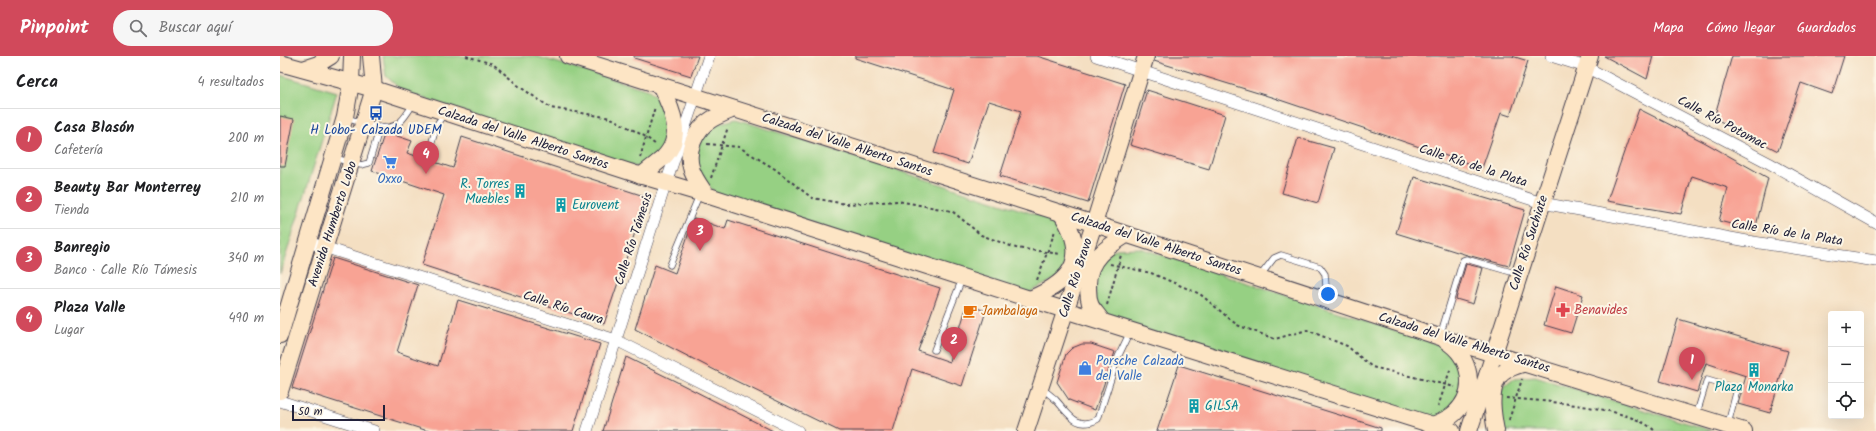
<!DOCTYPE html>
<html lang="es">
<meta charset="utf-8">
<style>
body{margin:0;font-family:Kalam,sans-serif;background:#f6f6f6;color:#202124}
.controls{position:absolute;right:12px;bottom:12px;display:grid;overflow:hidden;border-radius:4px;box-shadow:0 4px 16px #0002}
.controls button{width:36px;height:36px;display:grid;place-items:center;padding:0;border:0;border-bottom:1px solid #e0e0e0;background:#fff;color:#202124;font:20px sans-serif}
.scale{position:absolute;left:12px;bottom:10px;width:93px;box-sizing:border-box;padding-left:4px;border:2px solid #22223b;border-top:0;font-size:11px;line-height:14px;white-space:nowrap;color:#22223b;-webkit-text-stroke:3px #fcf5e5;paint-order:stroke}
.you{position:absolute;left:1048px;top:238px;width:14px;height:14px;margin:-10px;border:3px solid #fff;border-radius:50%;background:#1a73e8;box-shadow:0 0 0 6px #1a73e833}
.badge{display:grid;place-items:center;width:26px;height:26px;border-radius:50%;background:#d1495b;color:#fff;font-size:13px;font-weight:700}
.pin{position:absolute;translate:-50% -33px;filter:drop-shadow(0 1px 2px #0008)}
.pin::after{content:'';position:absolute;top:21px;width:14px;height:12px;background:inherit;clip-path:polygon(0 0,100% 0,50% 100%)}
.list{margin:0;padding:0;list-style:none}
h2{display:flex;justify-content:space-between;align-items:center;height:52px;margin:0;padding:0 16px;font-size:17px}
h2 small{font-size:13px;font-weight:400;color:#757577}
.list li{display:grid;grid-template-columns:26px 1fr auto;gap:12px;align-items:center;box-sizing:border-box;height:60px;padding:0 16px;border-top:1px solid #e0e0e0}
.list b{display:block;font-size:15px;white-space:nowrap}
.list p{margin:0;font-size:13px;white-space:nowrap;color:#757577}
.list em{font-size:13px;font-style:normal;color:#757577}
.icon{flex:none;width:22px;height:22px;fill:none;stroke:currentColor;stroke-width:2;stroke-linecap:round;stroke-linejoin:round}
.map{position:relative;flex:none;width:1596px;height:375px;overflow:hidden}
header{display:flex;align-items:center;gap:24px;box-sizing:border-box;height:56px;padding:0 20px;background:#d1495b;color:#fff}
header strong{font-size:19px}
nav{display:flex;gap:22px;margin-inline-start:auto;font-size:14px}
.search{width:280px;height:36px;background:#f6f6f6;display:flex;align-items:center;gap:10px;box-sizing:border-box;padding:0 14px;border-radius:22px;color:#757577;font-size:15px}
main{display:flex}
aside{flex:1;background:#fff}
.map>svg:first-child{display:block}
.green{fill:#96d083;stroke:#5c795f}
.building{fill:#f8a394}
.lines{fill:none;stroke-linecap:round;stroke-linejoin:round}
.lane-casing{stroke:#423e4f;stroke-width:7}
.street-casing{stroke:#423e4f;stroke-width:12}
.secondary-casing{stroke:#423e4f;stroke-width:18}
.path{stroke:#423e4f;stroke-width:2;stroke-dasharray:3 3;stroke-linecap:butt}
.lane{stroke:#fff;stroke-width:5.5}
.street{stroke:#fff;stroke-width:11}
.secondary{stroke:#fde5c5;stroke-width:16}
.labels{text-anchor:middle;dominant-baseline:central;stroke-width:4;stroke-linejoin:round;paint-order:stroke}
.street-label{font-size:13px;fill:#22223b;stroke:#fcf5e5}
.transit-label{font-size:13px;fill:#164399;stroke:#fcf5e5}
.shop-label{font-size:13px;fill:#366cbe;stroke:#fcf5e5}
.culture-label{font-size:13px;fill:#0d838f;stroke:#fcf5e5;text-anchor:start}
.health-label{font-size:13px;fill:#be3a42;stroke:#fcf5e5;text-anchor:start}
.food-label{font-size:13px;fill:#c56008;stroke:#fcf5e5;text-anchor:start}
</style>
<header>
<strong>Pinpoint</strong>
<div class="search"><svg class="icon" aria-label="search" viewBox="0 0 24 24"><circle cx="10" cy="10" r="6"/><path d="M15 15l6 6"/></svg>Buscar aquí</div>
<nav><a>Mapa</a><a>Cómo llegar</a><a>Guardados</a></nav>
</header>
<main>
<aside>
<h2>Cerca<small>4 resultados</small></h2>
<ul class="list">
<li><span class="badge">1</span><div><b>Casa Blasón</b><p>Cafetería</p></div><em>200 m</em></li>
<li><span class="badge">2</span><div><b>Beauty Bar Monterrey</b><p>Tienda</p></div><em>210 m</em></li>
<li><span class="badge">3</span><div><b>Banregio</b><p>Banco · Calle Río Támesis</p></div><em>340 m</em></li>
<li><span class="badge">4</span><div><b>Plaza Valle</b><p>Lugar</p></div><em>490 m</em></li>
</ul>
</aside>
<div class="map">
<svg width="1596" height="375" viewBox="0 0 1596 375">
<rect width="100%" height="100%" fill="#fcf5e5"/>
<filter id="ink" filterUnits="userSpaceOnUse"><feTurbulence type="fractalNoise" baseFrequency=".025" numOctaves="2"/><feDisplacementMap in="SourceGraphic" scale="8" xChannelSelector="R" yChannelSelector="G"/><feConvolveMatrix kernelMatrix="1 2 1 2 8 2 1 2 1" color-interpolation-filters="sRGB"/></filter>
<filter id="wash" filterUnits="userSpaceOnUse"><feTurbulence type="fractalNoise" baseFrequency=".012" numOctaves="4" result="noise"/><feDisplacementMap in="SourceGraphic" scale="16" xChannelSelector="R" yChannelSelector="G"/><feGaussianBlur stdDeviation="0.9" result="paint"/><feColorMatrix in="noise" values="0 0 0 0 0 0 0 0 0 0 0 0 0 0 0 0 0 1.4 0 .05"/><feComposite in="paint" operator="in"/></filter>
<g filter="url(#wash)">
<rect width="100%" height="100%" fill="#f4dfc2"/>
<g class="green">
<polygon points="103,0 255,0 369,34 387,51 392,75 381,100 365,112 341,108 122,35 106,20"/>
<polygon points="0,19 57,36 0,218"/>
<polygon points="456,63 770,163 784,180 787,199 781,220 748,237 435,137 420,119 416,98 421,81 436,68"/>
<polygon points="860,192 1169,292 1188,332 1163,362 1140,362 827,262 815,245 817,205 836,193"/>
<polygon points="1255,321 1433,375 1221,375 1221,333 1234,323"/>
</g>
<g id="blocks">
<g class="building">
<polygon points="354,0 418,0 411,20 354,2"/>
<polygon points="575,0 757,0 845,28 808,147 720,120 741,55 709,45 688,108 654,97 674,34 575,2"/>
<polygon points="875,0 1232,0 1248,5 1230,60 1221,57 1202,112 991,41 874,5"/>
<polygon points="1324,0 1373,0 1367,23"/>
<polygon points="1452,0 1564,0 1552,38 1521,27 1498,95 1434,62"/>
<polygon points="867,34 945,59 929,113 850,89"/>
<polygon points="1359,53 1424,86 1488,122 1475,174 1439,165 1448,132 1412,120 1401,158 1327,145"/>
<polygon points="0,60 14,63 5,110 0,110"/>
<polygon points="105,76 132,85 127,97 173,112 182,81 367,141 324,268 142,209 164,139 92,115"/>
<polygon points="1018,82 1054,92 1038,147 1002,137"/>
<polygon points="1134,121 1245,154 1229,210 1187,199 1116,177"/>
<polygon points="414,162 445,173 448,164 660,232 638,295 670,306 687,249 706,255 682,330 632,313 613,375 559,375 454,324 355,273 375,209 395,217"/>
<polygon points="53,202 138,229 117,296 158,310 178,244 320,288 293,375 148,375 12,332"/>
<polygon points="1186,208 1203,212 1193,248 1176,243"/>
<polygon points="1276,230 1303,239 1291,277 1264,269"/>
<polygon points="1398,263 1508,295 1490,357 1458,348 1466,320 1426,307 1417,336 1380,325"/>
<polygon points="802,288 811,288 835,296 815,354 789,344 777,326 786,298 792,292"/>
<polygon points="346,301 395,325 493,375 323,375"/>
<polygon points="899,309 1101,372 1101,375 877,375"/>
</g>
</g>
</g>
<g filter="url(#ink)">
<use href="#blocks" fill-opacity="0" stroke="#423e4f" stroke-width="1"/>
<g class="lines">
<defs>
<g id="lane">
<path d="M67 62C82 67 108 79 121 65 126 60 130 53 134 47"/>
<polyline points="148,100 157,68 165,57"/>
<polyline points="54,102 81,109 89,107 100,71"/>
<polyline points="390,209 420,137"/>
<polyline points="980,220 994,202 1001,199 1040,211 1045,218 1047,242"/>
<polyline points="1160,280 1183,204 1186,203 1238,218"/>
<polyline points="654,294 682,223"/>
<path d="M762 332C766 336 772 340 776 344 789 358 797 375 818 363L838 301 850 276"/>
<polyline points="1416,360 1427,324 1457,333 1448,368"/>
</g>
<g id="street">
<polyline points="816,0 1262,147 1467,185 1596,205"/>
<polyline points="1271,0 1306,11 1489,107 1596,167"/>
<polyline points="28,186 336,284 518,375"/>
<polyline points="0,345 94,375"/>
<polyline points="307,375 382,139 429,0"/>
</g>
<g id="secondary">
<polyline points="288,0 781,157 1181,288 1464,375"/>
<polyline points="0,7 94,33 356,118 420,137 750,243 1172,375"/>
<polyline points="23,13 38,8 51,0"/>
<path d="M361 120C368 114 376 108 383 102 405 81 392 53 381 31"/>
<path d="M426 139C421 131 415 123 412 115 405 96 415 73 432 63 439 59 447 56 454 53"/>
<path d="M750 243C795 224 809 200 781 157"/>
<path d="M822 265C819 260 814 255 811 250 808 244 808 235 808 228 808 203 827 191 846 179"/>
<polyline points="0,279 65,61 71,27 72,0"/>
<polyline points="0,335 94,33 91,0"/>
<path d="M1153 369C1160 366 1169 363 1175 357 1198 335 1191 301 1166 285"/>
<polyline points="746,375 814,168 866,0"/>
<polyline points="1189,375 1310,0"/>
<path d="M1216 375C1213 359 1209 337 1218 322 1224 313 1236 310 1246 307"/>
</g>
</defs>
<use href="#lane" class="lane-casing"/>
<use href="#street" class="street-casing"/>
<use href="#secondary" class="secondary-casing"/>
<g class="path">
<polyline points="186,0 213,8 240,31 271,52 331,62 366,81 376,89"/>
<polyline points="427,88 459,91 495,113 532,142 566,148 618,145 672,155 701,179 736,192 781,198"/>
<polyline points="360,102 375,51"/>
<polyline points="431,122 448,71"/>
<polyline points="830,208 871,217 920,238 957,269 995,283 1027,274 1067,290 1092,311 1175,331"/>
<polyline points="757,224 775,175"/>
<polyline points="827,249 841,199"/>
<path d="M1226 342C1262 345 1349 350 1375 375"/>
<polyline points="1158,351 1171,311"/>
<polyline points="1229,364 1242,323"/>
</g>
<use href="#lane" class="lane"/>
<use href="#street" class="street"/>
<use href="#secondary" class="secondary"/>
</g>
</g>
<defs>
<symbol id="bus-bare" viewBox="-9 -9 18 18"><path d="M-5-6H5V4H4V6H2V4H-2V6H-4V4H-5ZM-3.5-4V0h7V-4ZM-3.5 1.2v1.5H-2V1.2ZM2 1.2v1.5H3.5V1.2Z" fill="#1a4fb4" stroke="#fcf5e5" stroke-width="2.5" paint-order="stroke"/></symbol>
<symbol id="supermarket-bare" viewBox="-9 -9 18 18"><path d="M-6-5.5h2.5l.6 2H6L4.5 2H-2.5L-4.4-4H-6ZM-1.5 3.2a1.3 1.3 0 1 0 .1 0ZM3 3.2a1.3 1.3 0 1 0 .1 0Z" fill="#3f7fe0" stroke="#fcf5e5" stroke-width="2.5" paint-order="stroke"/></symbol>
<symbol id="building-bare" viewBox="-9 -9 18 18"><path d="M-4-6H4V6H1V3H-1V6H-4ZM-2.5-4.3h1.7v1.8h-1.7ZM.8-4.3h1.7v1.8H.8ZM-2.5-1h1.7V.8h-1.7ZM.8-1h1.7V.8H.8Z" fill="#0f9aa8" stroke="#fcf5e5" stroke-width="2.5" paint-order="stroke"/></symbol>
<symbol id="pharmacy-bare" viewBox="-9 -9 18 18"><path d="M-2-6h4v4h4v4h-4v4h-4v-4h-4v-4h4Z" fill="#e0444e" stroke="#fcf5e5" stroke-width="2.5" paint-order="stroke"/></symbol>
<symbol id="cafe-bare" viewBox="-9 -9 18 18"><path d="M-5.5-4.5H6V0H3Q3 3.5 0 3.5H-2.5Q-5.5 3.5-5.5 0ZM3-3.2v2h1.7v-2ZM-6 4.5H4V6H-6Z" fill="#e8710a" stroke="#fcf5e5" stroke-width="2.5" paint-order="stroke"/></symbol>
<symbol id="shop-bare" viewBox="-9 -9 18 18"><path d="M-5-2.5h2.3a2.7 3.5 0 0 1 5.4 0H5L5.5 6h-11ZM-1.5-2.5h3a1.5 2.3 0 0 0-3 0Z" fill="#3f7fe0" stroke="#fcf5e5" stroke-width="2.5" paint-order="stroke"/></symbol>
</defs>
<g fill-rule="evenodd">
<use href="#bus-bare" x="86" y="47" width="20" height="20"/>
<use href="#supermarket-bare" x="100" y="96" width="20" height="20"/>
<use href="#building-bare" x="230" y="125" width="20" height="20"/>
<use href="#building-bare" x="271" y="139" width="20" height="20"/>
<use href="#pharmacy-bare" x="1273" y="244" width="20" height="20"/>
<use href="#cafe-bare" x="680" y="245" width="20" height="20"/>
<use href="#shop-bare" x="795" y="302" width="20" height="20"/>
<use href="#building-bare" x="1464" y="304" width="20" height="20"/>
<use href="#building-bare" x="904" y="340" width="20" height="20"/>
</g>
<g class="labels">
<g class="street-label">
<text transform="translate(1442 67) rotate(28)">Calle Río Potomac</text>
<text transform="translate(243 82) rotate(18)">Calzada del Valle Alberto Santos</text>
<text transform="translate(567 89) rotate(18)">Calzada del Valle Alberto Santos</text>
<text transform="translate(1193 110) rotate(18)">Calle Río de la Plata</text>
<text transform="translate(53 168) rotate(-72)">Avenida Humberto Lobo</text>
<text transform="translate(1507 177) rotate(9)">Calle Río de la Plata</text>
<text transform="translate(354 183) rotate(-72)">Calle Río Támesis</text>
<text transform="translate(1249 187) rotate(-72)">Calle Río Suchiate</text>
<text transform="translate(876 188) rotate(18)">Calzada del Valle Alberto Santos</text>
<text transform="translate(796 222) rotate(-72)">Calle Río Bravo</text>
<text transform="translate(283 252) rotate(18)">Calle Río Caura</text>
<text transform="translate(1184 287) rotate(17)">Calzada del Valle Alberto Santos</text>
</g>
<g class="transit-label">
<text x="96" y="74">H Lobo- Calzada UDEM</text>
</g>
<g class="shop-label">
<text x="110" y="123">Oxxo</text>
<text x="816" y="305" text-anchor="start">Porsche Calzada<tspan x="816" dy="15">del Valle</tspan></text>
</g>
<g class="culture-label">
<text x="229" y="128" text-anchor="end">R. Torres<tspan x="229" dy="15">Muebles</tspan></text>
<text x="292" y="149">Eurovent</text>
<text x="1474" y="331" text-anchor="middle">Plaza Monarka</text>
<text x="925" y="350">GILSA</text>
</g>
<g class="health-label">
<text x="1294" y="254">Benavides</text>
</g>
<g class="food-label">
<text x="701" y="255">Jambalaya</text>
</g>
</g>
</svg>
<div class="controls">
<button>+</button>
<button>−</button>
<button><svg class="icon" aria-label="locate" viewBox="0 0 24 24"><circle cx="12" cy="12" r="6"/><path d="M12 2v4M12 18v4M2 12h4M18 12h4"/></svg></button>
</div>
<div class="scale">50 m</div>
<div class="you"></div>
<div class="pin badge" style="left:1412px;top:324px">1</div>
<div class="pin badge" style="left:674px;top:304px">2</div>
<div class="pin badge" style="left:420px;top:195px">3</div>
<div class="pin badge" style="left:146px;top:118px">4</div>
</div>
</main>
